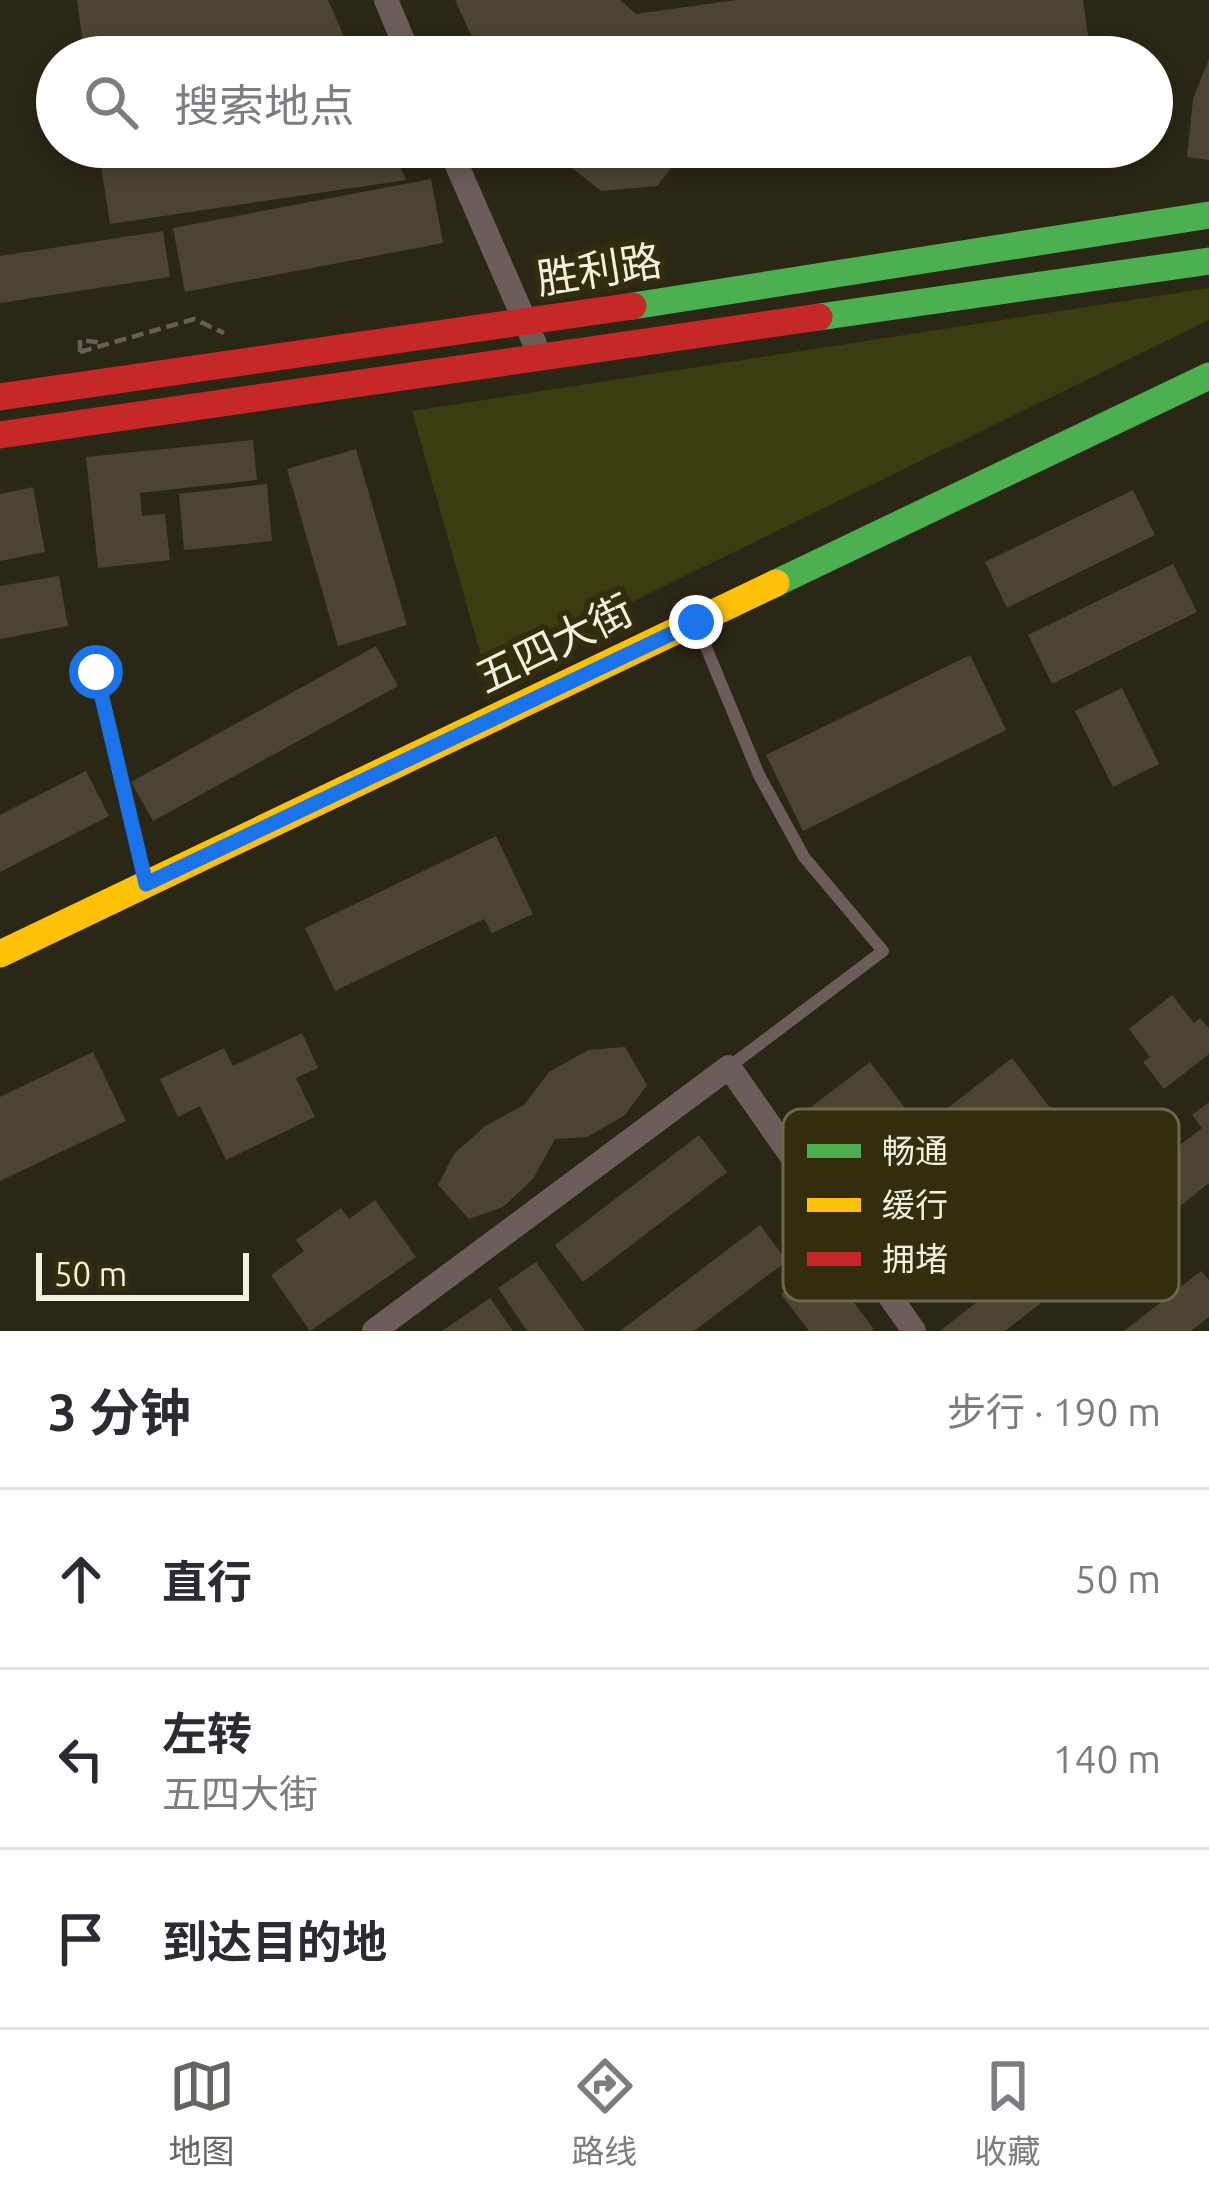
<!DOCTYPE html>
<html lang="zh">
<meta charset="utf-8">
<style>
body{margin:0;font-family:Ubuntu,"Noto Sans SC",sans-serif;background:#f7f7f7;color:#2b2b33}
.scale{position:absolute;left:36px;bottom:30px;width:213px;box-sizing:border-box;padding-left:12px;border:6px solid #f3f0de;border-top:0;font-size:33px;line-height:42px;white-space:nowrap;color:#f3f0de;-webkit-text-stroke:9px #332d0e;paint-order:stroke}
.stop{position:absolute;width:36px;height:36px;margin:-27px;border:9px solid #1a73e8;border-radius:50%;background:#fff}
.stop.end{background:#1a73e8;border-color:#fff;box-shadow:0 3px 12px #0008}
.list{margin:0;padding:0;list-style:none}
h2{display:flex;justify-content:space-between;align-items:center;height:156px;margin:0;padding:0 48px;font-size:51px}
h2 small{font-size:39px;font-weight:400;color:#7c7c81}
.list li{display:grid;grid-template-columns:78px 1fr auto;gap:36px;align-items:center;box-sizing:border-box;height:180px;padding:0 48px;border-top:3px solid #e1e1e2}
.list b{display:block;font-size:45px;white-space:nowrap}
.list p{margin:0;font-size:39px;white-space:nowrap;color:#7c7c81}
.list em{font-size:39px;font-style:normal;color:#7c7c81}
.icon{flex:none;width:66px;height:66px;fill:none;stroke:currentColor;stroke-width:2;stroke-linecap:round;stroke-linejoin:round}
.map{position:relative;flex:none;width:1209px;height:1331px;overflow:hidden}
.search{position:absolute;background:#fff;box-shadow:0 6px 18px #0003;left:36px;right:36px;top:36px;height:132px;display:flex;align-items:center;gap:30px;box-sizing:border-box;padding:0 42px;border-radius:66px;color:#7c7c81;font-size:45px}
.sheet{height:696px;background:#fff}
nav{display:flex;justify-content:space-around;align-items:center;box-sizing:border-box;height:168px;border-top:3px solid #e1e1e2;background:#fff;font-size:33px;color:#7c7c81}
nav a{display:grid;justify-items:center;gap:6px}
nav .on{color:#666460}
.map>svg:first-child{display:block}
.green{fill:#3b3d10}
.building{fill:#4c4332}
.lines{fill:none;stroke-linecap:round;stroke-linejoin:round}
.path{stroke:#675e57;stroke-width:4.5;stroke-dasharray:12 6;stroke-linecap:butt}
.lane{stroke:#6c5d5a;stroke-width:12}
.street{stroke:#6c5d5a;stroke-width:24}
.fast{stroke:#4caf50;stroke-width:27}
.slow{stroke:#ffc107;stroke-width:27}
.jam{stroke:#c62828;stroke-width:27}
.route{stroke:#1a73e8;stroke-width:15}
.labels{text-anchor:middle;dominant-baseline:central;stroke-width:12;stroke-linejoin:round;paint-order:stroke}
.street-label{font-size:42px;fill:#f3f0de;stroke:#332d0e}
.key{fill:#332d0e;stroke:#6d684c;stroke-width:3}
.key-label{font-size:33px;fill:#f3f0de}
</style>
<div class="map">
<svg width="1209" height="1331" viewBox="0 0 1209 1331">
<rect width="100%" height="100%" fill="#2b2716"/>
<polygon class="green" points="1209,288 1209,320 486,673 412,411"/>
<g class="building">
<polygon points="77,0 328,0 353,57 85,57"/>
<polygon points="455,0 620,0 636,14 736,0 1083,0 1091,57 481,57"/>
<polygon points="1209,59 1209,160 1187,157 1193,99"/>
<polygon points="98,147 392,147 406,180 110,224"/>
<polygon points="546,147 688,147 657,186 601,191"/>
<polygon points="838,147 925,147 926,150 857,159"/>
<polygon points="431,179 443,243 185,292 173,228"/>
<polygon points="163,231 170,277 0,303 0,256"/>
<polygon points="253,440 257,480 140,493 142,516 165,514 170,560 98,568 86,457"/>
<polygon points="356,449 407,625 338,646 287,469"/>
<polygon points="267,484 272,541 184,550 179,494"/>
<polygon points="33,487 45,552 0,561 0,494"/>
<polygon points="1133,490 1155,535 1007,608 985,562"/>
<polygon points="1173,564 1197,612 1052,684 1028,635"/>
<polygon points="59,576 68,626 0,639 0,586"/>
<polygon points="376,646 398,686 153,821 131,782"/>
<polygon points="970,655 1006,730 803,831 766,755"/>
<polygon points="1122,688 1159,764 1113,787 1075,711"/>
<polygon points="86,771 109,816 0,872 0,815"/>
<polygon points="496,836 533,914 492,933 484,919 335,991 305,928"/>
<polygon points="1172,995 1194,1023 1200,1018 1209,1028 1209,1054 1164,1089 1143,1062 1150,1057 1129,1029"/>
<polygon points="302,1033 318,1068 296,1078 315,1117 226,1160 200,1106 178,1117 160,1079 224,1048 233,1066"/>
<polygon points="625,1047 647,1085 625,1115 587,1137 555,1139 533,1179 503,1207 469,1219 438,1185 454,1154 485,1126 524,1105 549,1072 588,1050"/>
<polygon points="93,1052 126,1121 0,1181 0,1097"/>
<polygon points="1012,1058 1088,1157 925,1283 798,1117 870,1062 921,1129"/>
<polygon points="1209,1102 1209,1183 1174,1211 1144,1173 1202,1128 1192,1115"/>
<polygon points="699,1135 727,1172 583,1282 555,1245"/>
<polygon points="1118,1191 1143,1223 1005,1331 940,1331"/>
<polygon points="375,1200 416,1257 310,1331 271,1275 304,1251 296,1240 341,1208 349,1219"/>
<polygon points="760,1225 787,1261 694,1331 620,1331"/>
<polygon points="536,1262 585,1331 527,1331 498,1288"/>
<polygon points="823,1262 874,1329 871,1331 809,1331 781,1294"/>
<polygon points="1201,1271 1209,1280 1209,1317 1191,1331 1124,1331"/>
<polygon points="490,1298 513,1331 442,1331"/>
</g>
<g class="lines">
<g class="path">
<polyline points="80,352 194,319 224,333"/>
<polyline points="80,352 80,340 103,343"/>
</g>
<g class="lane">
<polyline points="696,623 759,775 804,857 883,951 729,1067"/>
<polyline points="96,672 146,883"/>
</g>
<g class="street">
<polyline points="386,0 410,57"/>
<polyline points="449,147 541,358"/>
<polyline points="374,1331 729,1067 914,1331"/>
</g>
<g class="fast">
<polyline points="633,306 1209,215"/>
<polyline points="819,317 1209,261"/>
<polyline points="776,583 1209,376"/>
</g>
<polyline class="slow" points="0,954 776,583"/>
<g class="jam">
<polyline points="0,397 633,306"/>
<polyline points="0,435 819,317"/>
</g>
</g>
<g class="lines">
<polyline class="route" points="96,672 146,884 696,622"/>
</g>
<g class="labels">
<g class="street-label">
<text transform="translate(599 269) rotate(-9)">胜利路</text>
<text transform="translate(554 643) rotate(-26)">五四大街</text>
</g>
</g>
<rect x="783" y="1109" width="396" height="192" rx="18" class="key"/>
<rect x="807" y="1144" width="54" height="14" fill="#4caf50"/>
<rect x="807" y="1198" width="54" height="14" fill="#ffc107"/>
<rect x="807" y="1252" width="54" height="14" fill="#c62828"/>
<g class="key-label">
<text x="882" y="1163">畅通</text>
<text x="882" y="1217">缓行</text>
<text x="882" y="1271">拥堵</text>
</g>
</svg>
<div class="scale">50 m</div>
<div class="stop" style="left:96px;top:672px"></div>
<div class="stop end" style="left:696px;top:622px"></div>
<div class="search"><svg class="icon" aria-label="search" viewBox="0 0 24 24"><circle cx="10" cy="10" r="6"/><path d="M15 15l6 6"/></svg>搜索地点</div>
</div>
<section class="sheet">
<h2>3 分钟<small>步行 · 190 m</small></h2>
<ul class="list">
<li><svg class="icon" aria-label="ahead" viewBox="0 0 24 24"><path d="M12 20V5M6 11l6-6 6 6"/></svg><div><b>直行</b></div><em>50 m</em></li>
<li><svg class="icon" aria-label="left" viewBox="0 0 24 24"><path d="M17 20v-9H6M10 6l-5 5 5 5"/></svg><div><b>左转</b><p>五四大街</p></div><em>140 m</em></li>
<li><svg class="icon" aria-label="arrive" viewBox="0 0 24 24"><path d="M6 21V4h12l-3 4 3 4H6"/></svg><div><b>到达目的地</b></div></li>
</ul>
</section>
<nav>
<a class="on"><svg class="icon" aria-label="map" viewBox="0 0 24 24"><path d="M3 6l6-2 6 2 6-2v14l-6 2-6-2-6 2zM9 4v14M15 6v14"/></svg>地图</a>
<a><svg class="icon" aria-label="directions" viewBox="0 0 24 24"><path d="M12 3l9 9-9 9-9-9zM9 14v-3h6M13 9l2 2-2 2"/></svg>路线</a>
<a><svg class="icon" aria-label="saved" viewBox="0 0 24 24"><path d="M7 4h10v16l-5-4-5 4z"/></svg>收藏</a>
</nav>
